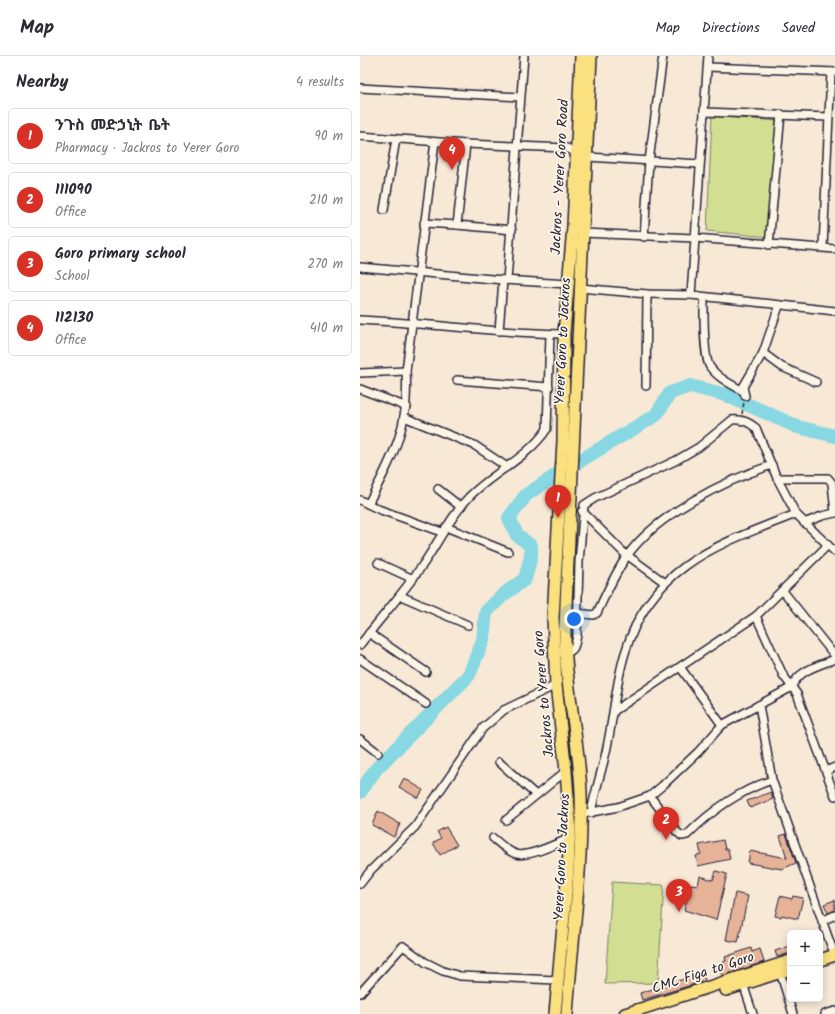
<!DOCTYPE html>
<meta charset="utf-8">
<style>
body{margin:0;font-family:Kalam,"Noto Sans Ethiopic",sans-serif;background:#f7f7f7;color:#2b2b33}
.controls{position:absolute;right:12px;bottom:12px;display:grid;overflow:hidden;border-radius:6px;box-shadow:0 2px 10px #0003}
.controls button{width:36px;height:36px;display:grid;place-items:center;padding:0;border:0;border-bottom:1px solid #e1e1e2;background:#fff;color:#2b2b33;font:20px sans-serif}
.you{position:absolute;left:214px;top:563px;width:14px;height:14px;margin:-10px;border:3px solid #fff;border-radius:50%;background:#1a73e8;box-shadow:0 0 0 6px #1a73e833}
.badge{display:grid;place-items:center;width:26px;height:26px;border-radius:50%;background:#d93025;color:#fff;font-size:13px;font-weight:700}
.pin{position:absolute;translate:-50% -33px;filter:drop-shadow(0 1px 2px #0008)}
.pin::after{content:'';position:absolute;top:21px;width:14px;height:12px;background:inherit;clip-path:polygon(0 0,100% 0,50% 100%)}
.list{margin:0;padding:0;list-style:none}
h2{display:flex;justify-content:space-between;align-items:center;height:52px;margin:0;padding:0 16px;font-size:17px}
h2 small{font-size:13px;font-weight:400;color:#7c7c81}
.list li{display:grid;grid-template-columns:26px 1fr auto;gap:12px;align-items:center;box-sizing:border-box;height:56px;margin:0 8px 8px;padding:0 8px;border:1px solid #e1e1e2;border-radius:6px}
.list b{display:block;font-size:15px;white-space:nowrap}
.list p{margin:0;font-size:13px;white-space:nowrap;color:#7c7c81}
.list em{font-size:13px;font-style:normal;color:#7c7c81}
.map{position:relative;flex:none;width:475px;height:958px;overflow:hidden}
header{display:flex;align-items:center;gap:24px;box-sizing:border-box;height:56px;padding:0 20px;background:#fff;border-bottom:1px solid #e1e1e2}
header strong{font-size:19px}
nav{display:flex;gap:22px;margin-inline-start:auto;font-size:14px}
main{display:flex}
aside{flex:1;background:#fff}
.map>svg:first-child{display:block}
.green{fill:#d2de91;stroke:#7a8066}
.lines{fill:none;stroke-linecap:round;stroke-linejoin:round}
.river{stroke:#87d8e2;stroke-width:14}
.building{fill:#e6b399;stroke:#22223b}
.minor-casing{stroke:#22223b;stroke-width:10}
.primary-casing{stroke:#22223b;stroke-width:14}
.path{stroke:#22223b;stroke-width:1.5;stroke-dasharray:4 3;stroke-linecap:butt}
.minor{stroke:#fcf5e5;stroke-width:7}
.primary{stroke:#fbe080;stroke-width:11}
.labels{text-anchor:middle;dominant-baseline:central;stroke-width:3.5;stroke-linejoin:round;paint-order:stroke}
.street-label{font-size:14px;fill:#22223b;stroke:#fcf5e5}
</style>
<header>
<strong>Map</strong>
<nav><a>Map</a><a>Directions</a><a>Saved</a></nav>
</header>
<main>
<aside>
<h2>Nearby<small>4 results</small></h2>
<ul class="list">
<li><span class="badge">1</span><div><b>ንጉስ መድኃኒት ቤት</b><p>Pharmacy · Jackros to Yerer Goro</p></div><em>90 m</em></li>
<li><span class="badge">2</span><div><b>111090</b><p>Office</p></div><em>210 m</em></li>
<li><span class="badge">3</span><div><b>Goro primary school</b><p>School</p></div><em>270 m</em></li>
<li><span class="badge">4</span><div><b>112130</b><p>Office</p></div><em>410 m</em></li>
</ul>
</aside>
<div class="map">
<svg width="475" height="958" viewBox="0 0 475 958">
<rect width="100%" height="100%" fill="#f8e8d6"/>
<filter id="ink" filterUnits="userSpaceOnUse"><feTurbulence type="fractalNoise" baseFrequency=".025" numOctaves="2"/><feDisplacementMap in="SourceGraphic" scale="8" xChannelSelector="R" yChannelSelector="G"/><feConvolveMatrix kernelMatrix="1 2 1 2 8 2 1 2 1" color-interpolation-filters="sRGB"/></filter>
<g filter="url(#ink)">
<g class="green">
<polygon points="352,60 418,65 407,181 347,175"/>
<polygon points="252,826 304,829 298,927 245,928"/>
</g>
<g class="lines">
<polyline class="river" points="0,736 16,713 109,619 123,584 126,556 143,539 165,523 171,500 171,490 157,479 149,462 166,439 198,418 296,359 310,337 330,330 366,339 438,371 475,380"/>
</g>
<g class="building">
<polygon points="44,722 63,734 58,742 39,731"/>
<polygon points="411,736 413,743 390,752 387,745"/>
<polygon points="18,755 40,768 34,781 12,769"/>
<polygon points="86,771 97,789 80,799 73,787 81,782 77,776"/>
<polygon points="426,778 436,807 422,813 388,807 390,795 427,802 420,780"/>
<polygon points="363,784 365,793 368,793 370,803 338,810 336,800 341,798 339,789"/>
<polygon points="356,815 367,818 356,864 324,854 331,828 338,829 340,820 353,824"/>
<polygon points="375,837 388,840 378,886 366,884"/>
<polygon points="420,840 432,843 433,840 443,842 438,863 422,859 421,861 415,860"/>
<polygon points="475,844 475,854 468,857 464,848"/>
<polygon points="430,890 430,897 417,901 415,895"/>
<polygon points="391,892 392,896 400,893 404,906 362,920 358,908 366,905 365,901"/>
<polygon points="343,917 345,925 282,944 280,937"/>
</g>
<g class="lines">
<defs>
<g id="minor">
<polyline points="348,11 475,16"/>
<polyline points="0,32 160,41"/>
<polyline points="344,56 468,61"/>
<polyline points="0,80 106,88 207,92 215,96"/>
<polyline points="106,88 97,169 152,174"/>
<polyline points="228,101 339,108"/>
<polyline points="24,154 36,83"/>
<polyline points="64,167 97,169"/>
<polyline points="223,177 334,182 475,193"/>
<polyline points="284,181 289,105 303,0"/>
<polyline points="409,189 421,58"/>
<polyline points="463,191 471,16"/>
<polyline points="0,211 143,224 208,228"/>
<polyline points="147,224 164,0"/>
<polyline points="220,232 287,238 331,239 475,255"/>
<polyline points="331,239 348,0"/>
<path d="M344 241C344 255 343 301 350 311 358 322 372 329 383 335"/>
<path d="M0 264C68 267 136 277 204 278"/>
<polyline points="139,275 143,224"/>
<polyline points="403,297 422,311 456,326"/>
<polyline points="0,317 46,315"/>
<polyline points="97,324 189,331"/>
<polyline points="286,330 287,238"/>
<polyline points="0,333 47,351"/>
<polyline points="385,340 383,331 403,297 419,250"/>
<polyline points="44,361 114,389 147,411"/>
<polyline points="417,422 468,422 472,427 475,457"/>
<polyline points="78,433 101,451"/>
<polyline points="0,444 18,453 82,476"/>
<path d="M8 448C33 400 50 371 46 315L75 86"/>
<polyline points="222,455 264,497 304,526"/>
<polyline points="444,467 462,460 475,457"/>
<polyline points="86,471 148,496"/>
<polyline points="18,507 53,523"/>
<polyline points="423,535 475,600"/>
<polyline points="41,540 108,569"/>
<path d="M217 557 233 559 237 557C246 538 255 517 267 500 297 458 364 425 412 409"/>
<polyline points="396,560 423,619 437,638 475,740"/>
<polyline points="9,577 66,616"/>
<path d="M0 589C22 560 46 534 66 504 80 483 91 460 109 441 133 416 167 403 187 373L190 278"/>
<path d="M204 598C215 595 215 590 217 579L219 506 224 449 235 442 315 405 339 391 372 364C381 363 389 366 396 372L417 422 436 458 475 496"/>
<polyline points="0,603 66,648"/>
<polyline points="320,611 362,669"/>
<polyline points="399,649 412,724 472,892"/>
<polyline points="254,655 396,560 468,489"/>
<polyline points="0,683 18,697"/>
<polyline points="139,706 176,739"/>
<polyline points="466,715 475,711"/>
<path d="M290 740 317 776 322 780 327 779C351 755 379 735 412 724"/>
<path d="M227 757 258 751 290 740 302 730 338 696 362 669 432 631C438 614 460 609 475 603"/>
<path d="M231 757C235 733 244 710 248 686 254 657 256 626 265 597 291 509 359 488 436 458"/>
<polyline points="146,764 206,715"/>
<path d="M133 782C140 788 147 795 156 798 168 802 198 787 210 782"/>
<polyline points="0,828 11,814 55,771 123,672 144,654 196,629"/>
<polyline points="462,865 475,859"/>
<polyline points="420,916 433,958"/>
<polyline points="383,928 393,958"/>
<polyline points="0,937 43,890 65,906 83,915 100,920 197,924"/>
<polyline points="465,958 475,955"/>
</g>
<g id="primary">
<polyline points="460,904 475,899"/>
<polyline points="366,934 430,913"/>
<polyline points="195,958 208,815 210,768 206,715 196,629 193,562 203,385 204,278 213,171 221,0"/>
<path d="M207 958C212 885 223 810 221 737 219 681 204 627 205 571L231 0"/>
<polyline points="265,958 430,905"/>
</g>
</defs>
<use href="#minor" class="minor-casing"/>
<use href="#primary" class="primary-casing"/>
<polyline class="path" points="382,358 384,346"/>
<use href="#minor" class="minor"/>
<use href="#primary" class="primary"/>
</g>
</g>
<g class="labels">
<g class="street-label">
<text transform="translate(200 121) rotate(-87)">Jackros - Yerer Goro Road</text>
<text transform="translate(203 285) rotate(-87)">Yerer Goro to Jackros</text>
<text transform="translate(184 638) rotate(-95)">Jackros to Yerer Goro</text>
<text transform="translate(202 801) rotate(-87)">Yerer Goro to Jackros</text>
<text transform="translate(343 917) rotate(-18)">CMC Figa to Goro</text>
</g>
</g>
</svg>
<div class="controls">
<button>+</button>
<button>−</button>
</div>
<div class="you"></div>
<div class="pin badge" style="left:198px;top:462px">1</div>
<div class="pin badge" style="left:306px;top:784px">2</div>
<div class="pin badge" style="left:319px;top:856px">3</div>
<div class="pin badge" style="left:92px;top:114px">4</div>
</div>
</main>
